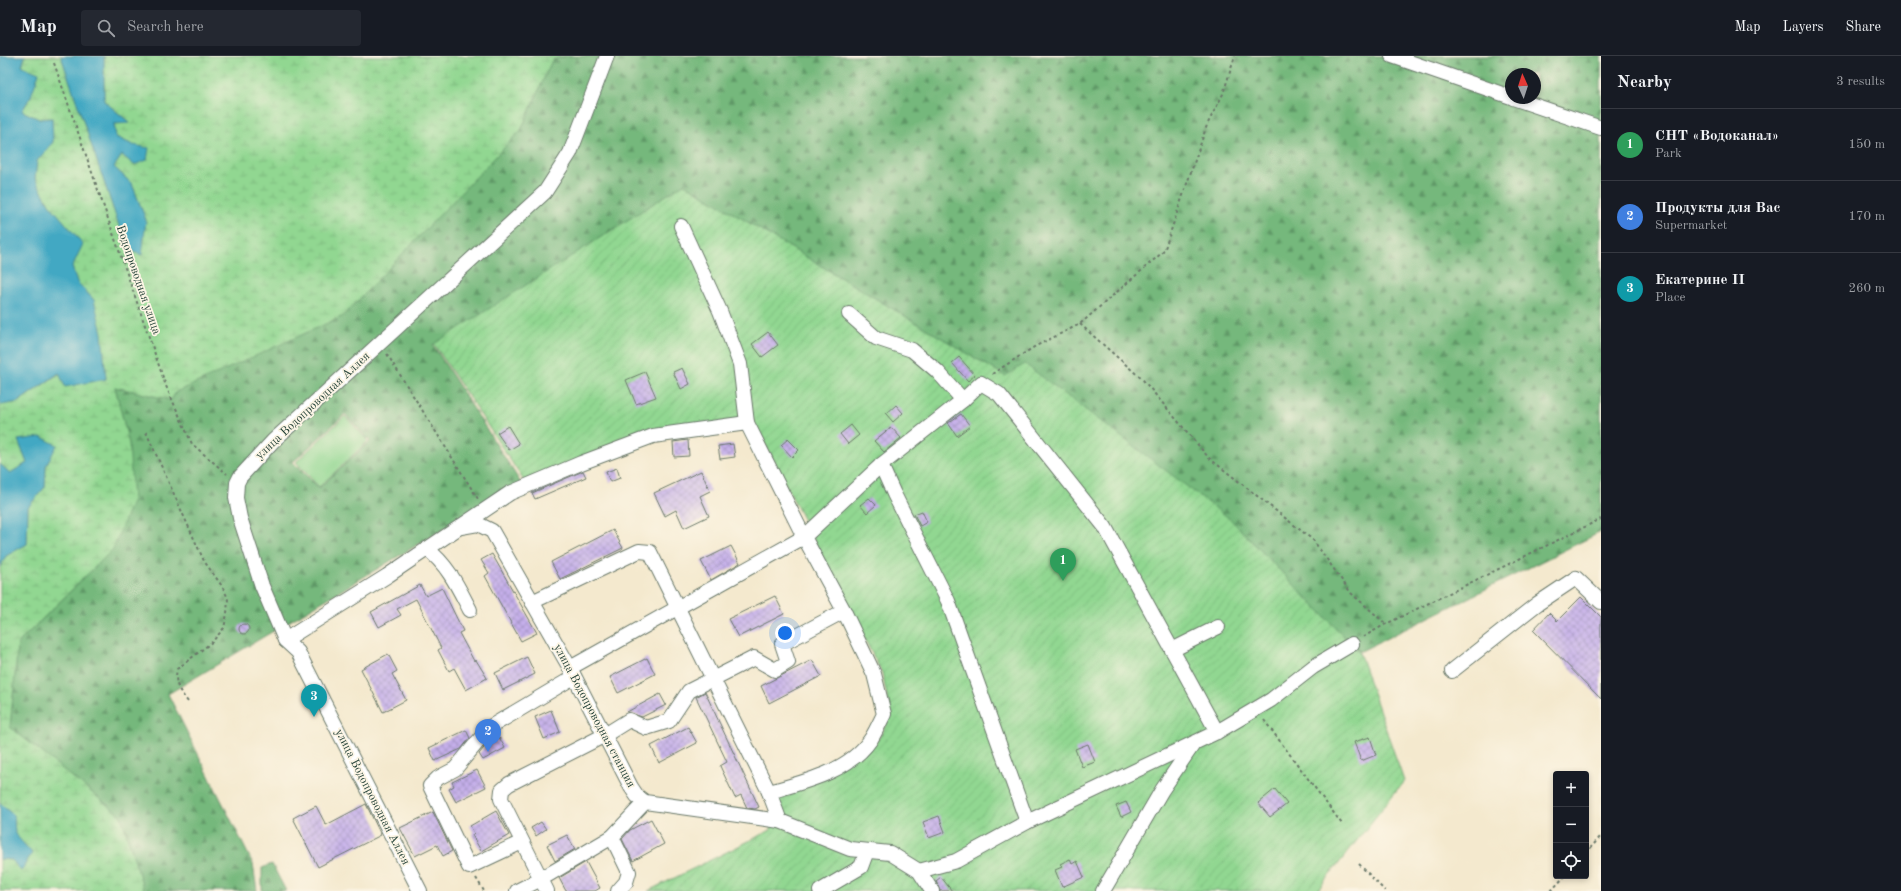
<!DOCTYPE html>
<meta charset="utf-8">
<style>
body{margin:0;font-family:"Old Standard TT",serif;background:#242831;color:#f1f3f6}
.controls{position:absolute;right:12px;bottom:12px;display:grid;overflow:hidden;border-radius:4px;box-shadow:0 2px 6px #0003}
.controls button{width:36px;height:36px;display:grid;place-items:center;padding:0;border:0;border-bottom:1px solid #363941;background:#171b24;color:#f1f3f6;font:20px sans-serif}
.compass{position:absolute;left:1505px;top:12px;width:36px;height:36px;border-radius:50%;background:#171b24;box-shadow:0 2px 6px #0003;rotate:357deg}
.you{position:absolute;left:785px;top:577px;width:14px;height:14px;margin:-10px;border:3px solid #fff;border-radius:50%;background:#1a73e8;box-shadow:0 0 0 6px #1a73e833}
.badge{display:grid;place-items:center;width:26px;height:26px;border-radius:50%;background:#1a73e8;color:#fff;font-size:13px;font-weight:700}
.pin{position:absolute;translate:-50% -33px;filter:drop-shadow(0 1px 2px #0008)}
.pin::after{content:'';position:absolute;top:21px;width:14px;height:12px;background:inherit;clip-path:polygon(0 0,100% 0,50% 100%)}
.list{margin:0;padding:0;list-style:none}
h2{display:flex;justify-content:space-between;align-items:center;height:52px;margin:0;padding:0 16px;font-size:17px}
h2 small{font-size:13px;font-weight:400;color:#9ea1a6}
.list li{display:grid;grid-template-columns:26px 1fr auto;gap:12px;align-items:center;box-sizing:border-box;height:72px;padding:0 16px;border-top:1px solid #363941}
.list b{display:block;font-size:15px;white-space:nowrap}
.list p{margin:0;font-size:13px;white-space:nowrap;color:#9ea1a6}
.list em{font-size:13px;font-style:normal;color:#9ea1a6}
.icon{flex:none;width:22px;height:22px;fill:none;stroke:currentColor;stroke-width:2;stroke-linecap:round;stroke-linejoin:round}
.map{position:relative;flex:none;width:1601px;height:835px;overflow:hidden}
header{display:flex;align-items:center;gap:24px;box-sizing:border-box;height:56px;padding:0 20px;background:#171b24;border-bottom:1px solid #363941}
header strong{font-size:19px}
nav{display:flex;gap:22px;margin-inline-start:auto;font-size:14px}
.search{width:280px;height:36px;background:#242831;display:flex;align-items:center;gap:10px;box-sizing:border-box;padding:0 14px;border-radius:4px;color:#9ea1a6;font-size:15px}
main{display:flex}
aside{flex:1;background:#171b24}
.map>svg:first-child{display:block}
.grass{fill:#91d791;stroke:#588a62}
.forest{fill:url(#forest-firs);stroke:#4a7a58;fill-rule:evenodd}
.wetland{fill:url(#wetland-marsh);stroke:#588a62}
.garden{fill:url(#garden-furrows);stroke:#588a62}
.water{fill:#43a8c3;stroke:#31727c}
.building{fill:url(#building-cross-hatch)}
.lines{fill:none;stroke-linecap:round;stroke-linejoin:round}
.minor-casing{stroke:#6a796a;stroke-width:16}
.path{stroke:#6a796a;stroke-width:2;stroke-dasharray:3 3;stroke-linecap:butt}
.minor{stroke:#fff;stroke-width:14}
.labels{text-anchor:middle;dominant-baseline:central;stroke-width:3.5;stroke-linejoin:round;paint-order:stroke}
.street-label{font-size:12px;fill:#1f3d34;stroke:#fcf5e5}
</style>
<header>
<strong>Map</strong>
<div class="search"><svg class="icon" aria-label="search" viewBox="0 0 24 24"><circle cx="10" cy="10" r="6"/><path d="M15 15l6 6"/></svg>Search here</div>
<nav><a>Map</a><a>Layers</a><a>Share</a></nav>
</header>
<main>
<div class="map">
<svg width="1601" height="835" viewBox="0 0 1601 835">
<defs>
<pattern id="forest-firs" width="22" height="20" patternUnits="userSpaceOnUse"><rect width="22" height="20" fill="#74b87b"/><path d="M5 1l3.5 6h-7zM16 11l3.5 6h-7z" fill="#5f9766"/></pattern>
<pattern id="wetland-marsh" width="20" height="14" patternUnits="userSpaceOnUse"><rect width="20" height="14" fill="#91d791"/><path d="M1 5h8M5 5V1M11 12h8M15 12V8" fill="none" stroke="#7db97e"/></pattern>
<pattern id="garden-furrows" width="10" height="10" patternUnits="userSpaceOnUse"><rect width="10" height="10" fill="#91d791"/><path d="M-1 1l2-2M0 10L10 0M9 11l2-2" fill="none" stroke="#7db97e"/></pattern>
<pattern id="building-cross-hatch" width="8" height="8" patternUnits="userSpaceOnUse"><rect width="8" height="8" fill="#c5afea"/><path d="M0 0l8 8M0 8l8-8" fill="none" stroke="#9f90be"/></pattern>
</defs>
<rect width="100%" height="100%" fill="#fcf5e5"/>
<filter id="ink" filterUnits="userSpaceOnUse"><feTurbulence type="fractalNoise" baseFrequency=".025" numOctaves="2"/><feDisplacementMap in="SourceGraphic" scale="8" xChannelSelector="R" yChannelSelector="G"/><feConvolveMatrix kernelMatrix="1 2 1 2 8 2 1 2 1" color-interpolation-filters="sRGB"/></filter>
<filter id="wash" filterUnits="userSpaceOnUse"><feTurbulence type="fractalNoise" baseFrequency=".012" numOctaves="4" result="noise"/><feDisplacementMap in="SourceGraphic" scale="16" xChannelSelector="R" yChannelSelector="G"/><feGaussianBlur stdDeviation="0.9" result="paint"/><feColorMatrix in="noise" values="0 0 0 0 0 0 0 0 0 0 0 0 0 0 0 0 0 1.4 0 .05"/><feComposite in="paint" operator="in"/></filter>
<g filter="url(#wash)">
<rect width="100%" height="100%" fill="#f4e9ce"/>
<polygon class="grass" points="345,360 368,385 319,431 296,406"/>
<g class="forest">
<path d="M566 0H1601V476L1359 596 1230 463 1005 320 684 128 433 289 521 427 168 638 253 808 257 835H144L121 760 10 671 18 587 113 493 129 388 115 331 171 344 176 336 521 74 552 4ZM1511 18H1535V42H1511ZM345 358 370 385 319 432 293 406Z"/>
<polygon points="272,808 286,835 262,835 262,812"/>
</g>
<polygon class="wetland" points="25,0 61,0 127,193 142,199 146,164 132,128 114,111 122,99 133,89 116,81 114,67 129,66 104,45 104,0 566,0 552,4 521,74 343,260 176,336 171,344 115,331 129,388 133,444 113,493 18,587 10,671 121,760 144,835 0,835 0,803 12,804 14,778 14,760 0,747 0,511 6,500 27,488 28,451 45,431 46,410 56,389 18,384 27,407 10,417 0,408 0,348 18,346 60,317 65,330 106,323 94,244 77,226 72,211 70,173 49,148 35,123 37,105 53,86 52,62 39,63 22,55 31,40 22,10"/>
<polygon class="garden" points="684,128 1005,320 1025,308 1230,463 1359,596 1404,725 1317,835 648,835 771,774 774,739 876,687 891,659 882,617 752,363 651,376 524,425 434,288"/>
<g class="water">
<polygon points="0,0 25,0 22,10 39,17 31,40 22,55 39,63 52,62 53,86 37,105 35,123 49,148 83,188 72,211 77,226 94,244 102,277 106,323 65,331 59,317 18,346 2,349 0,348"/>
<polygon points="61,0 104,0 104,45 130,67 114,68 116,81 133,89 149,92 147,104 134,109 122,99 114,111 132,128 146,164 142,199 127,193"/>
<polygon points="41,381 57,389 46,410 45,431 28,451 27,488 6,500 0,511 0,408 10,417 27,407 18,384"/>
<polygon points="0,747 14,760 15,778 32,797 21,815 12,804 0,803"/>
</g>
<g id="blocks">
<g class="building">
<polygon points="768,276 778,289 762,301 752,288"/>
<polygon points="959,301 975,319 968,325 952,307"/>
<polygon points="682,312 690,328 681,333 673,316"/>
<polygon points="645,316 656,341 636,348 626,324"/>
<polygon points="896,349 903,357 893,366 886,358"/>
<polygon points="961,358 970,370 957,380 948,367"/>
<polygon points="851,369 859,379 848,388 840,378"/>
<polygon points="508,370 519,388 509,394 497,377"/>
<polygon points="891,371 901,382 884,396 874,385"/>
<polygon points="788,383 799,394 792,401 781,389"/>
<polygon points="688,384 689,400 674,401 673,386"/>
<polygon points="733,388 735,401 720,403 718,390"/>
<polygon points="617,412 620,422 610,426 606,416"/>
<polygon points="583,415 586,421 535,443 532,437"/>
<polygon points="701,415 710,435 700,440 709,460 684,472 676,454 665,460 654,437"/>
<polygon points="869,442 876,449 867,457 860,449"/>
<polygon points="922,455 927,466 920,470 914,458"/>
<polygon points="613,474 623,492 560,523 551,506"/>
<polygon points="731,490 740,507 711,524 701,505"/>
<polygon points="492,498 537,577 521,585 485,520 489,517 481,504"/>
<polygon points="420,529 426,540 442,532 463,575 459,577 474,605 476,604 487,622 466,634 454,612 449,615 438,594 441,592 416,543 397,553 401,559 379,571 371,556"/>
<polygon points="775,540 784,558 738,581 728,563"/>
<polygon points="1581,541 1601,561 1601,643 1533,574 1549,557 1557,565"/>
<circle cx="244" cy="573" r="5"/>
<polygon points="388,598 397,615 392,618 406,644 383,656 361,613"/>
<polygon points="527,601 535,618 503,634 495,617"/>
<polygon points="647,602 655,618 618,637 610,621"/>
<polygon points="812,604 821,620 769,647 761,630"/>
<polygon points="705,636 759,751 755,753 747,752 741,739 735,742 720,710 727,706 696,641"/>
<polygon points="660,638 666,649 642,661 627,656"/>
<polygon points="551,654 560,676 544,683 535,661"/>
<polygon points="688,671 697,687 659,707 651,690"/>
<polygon points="466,674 470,682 461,693 435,705 429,692"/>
<polygon points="499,681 505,692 483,704 479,698 488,687"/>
<polygon points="1370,681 1376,699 1361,705 1354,686"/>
<polygon points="1088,688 1095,706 1082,711 1075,693"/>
<polygon points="477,714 486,731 456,746 449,733 454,730 452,726"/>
<polygon points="1275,733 1287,748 1270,761 1258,747"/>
<polygon points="1126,746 1131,756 1121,761 1116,750"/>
<polygon points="366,748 381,779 318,811 293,762 316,750 326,769"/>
<polygon points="496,755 509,779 481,795 472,779 474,777 470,770"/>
<polygon points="433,756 452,795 443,800 437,789 415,800 400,772"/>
<polygon points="939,760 945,776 929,782 923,766"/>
<polygon points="651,763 664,788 633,805 622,783 630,774"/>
<polygon points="541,766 546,773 536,780 531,772"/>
<polygon points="567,779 575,793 555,805 547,789"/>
<polygon points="1070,803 1072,808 1077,805 1084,821 1062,831 1055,814 1062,811 1060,808"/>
<polygon points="586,806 600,832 595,835 566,835 559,822"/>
<polygon points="941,821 952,835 940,835 936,825"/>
</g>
</g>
</g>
<g filter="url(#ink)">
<use href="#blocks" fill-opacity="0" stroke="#6a796a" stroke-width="1"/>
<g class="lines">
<defs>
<g id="minor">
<polyline points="1392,0 1511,41"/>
<polyline points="1513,42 1601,72"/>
<polyline points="681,170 720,255 740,308 747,367"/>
<polyline points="849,258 876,282 912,294 937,315 963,344"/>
<polyline points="881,409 894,438 948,545 1027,766"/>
<polyline points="461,471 478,468 492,475 570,612 631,731 637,740 645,746 780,765 850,793 890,797 919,815 932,835"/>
<path d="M427 493C448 509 458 531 470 554"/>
<polyline points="532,546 639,495 650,496 769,736 780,765"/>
<polyline points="285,584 387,520 510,437 581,407 653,380 747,367 804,481 881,409 963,344 981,327 999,338 1105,471 1217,676"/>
<polyline points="1172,594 1218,571"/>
<polyline points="1452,615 1537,548 1576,522 1601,546"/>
<path d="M769 736C804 726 849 716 871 683 876 675 880 666 884 658L874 618 844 555"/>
<polyline points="612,781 629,816 626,826 618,835"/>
<polyline points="522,786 469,811 430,730 438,722 455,713 490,671 574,621"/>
<polyline points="919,815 956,805 1027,766 1217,676 1271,644 1313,611 1352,588"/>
<polyline points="420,835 298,596 285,584 262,530 240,462 236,442 237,427 240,421 273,385 545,136 570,97 607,0"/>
<polyline points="517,835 541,823 612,781 645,746"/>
<polyline points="547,835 501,743 502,734 509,728 605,679 629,664 646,672 669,665 689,635 754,602 775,614 788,606 782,588 844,555 804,481 570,612"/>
<polyline points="820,835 861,811 867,795"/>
<polyline points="1103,835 1162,734 1194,687"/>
</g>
</defs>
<use href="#minor" class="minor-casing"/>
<g class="path">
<polyline points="54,7 166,330 192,388 227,418"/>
<polyline points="1080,268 1143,324 1209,402 1313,484 1351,537 1386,568"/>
<polyline points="387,298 478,443"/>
<polyline points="992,318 1034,291 1080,268 1164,195 1207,69 1223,38 1235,0"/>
<path d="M146 376 204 505 222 530 228 542 227 558 224 572 212 586 177 613C174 628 179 635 189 647"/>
<polyline points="1363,581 1386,568 1601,463"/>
<polyline points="1264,664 1342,768"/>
<polyline points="1586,797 1601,780"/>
<polyline points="1359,808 1385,835"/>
<polyline points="476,822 484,835"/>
<polyline points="1551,835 1565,820"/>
</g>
<use href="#minor" class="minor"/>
</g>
</g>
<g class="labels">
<g class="street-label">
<text transform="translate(138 224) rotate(71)">Водопроводная улица</text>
<text transform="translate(313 350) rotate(-43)">улица Водопроводная Аллея</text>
<text transform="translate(594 660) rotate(62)">улица Водопроводная станция</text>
<text transform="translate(372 741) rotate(63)">улица Водопроводная Аллея</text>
</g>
</g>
</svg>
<div class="controls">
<button>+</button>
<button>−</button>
<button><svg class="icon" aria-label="locate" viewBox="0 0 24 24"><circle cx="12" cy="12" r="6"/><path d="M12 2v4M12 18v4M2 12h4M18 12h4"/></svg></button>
</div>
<svg class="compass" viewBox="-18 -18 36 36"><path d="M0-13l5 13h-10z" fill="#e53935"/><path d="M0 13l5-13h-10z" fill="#9ea1a6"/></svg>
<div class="you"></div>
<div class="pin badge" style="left:1063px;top:525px;background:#2e9e5b">1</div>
<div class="pin badge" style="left:488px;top:696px;background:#3f7fe0">2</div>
<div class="pin badge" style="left:314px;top:661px;background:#0f9aa8">3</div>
</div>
<aside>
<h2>Nearby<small>3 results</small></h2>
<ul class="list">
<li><span class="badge" style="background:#2e9e5b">1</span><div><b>СНТ «Водоканал»</b><p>Park</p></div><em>150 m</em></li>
<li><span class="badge" style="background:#3f7fe0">2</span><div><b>Продукты для Вас</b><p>Supermarket</p></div><em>170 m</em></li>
<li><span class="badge" style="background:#0f9aa8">3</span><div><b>Екатерине II</b><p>Place</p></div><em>260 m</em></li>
</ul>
</aside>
</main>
